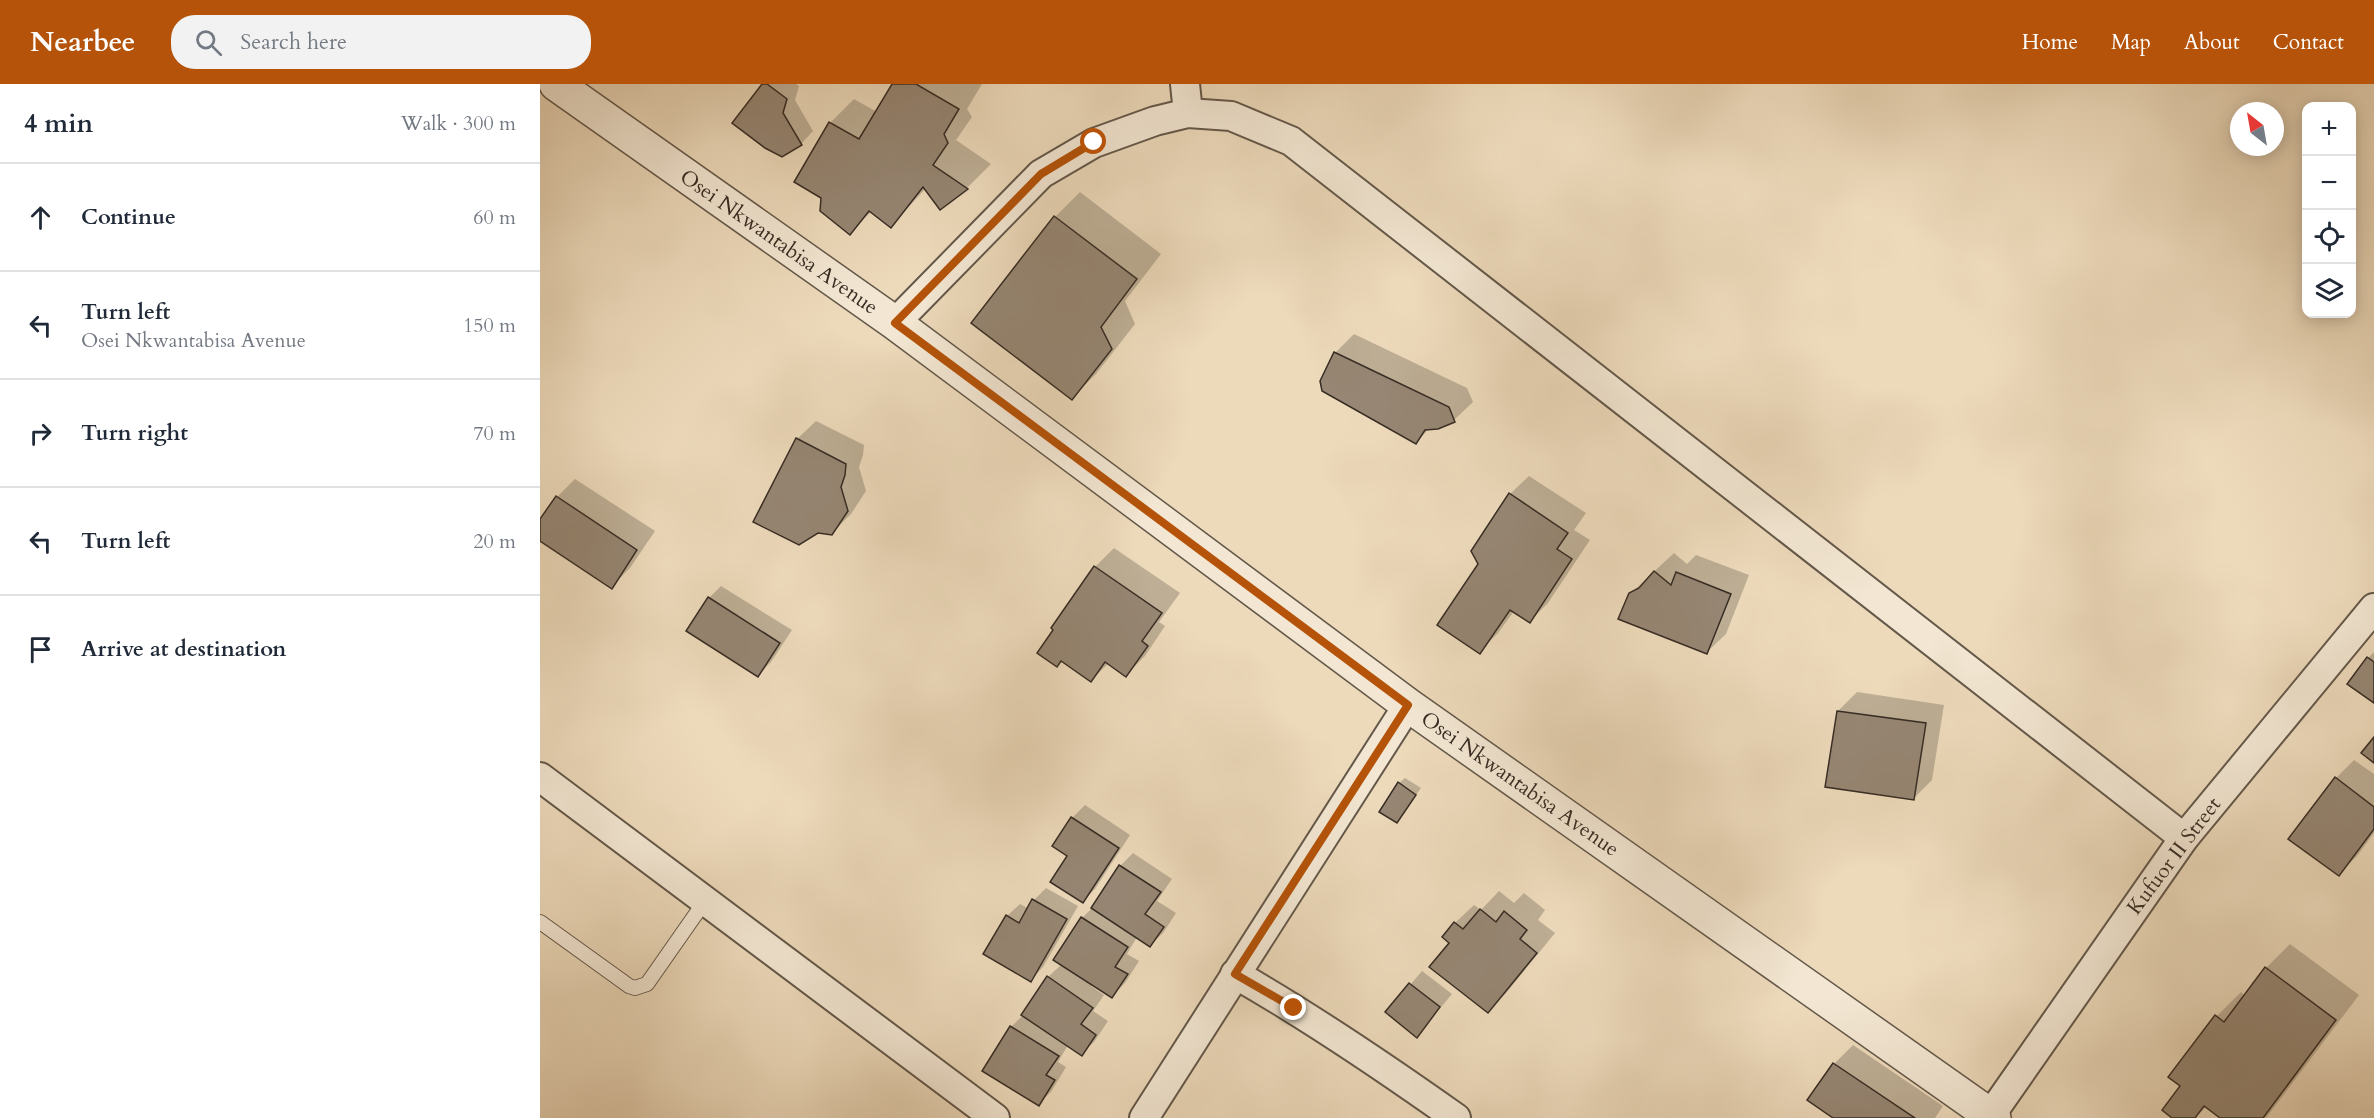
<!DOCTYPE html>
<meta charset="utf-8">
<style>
body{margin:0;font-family:Cardo,serif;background:#f2f2f3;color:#1f2937}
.controls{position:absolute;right:18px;top:18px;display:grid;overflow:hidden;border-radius:12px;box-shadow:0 3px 15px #0003}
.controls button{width:54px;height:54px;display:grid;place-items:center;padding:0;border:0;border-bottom:2px solid #e0e1e3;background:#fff;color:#1f2937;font:30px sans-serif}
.compass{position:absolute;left:1690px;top:18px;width:54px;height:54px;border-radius:50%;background:#fff;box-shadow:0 3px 15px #0003;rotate:329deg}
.stop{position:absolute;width:18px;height:18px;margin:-14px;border:4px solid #b45309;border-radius:50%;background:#fff}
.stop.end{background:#b45309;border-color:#fff;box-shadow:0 2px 6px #0008}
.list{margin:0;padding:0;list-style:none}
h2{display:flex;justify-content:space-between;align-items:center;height:78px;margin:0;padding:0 24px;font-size:26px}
h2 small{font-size:20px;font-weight:400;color:#747a83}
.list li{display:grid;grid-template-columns:39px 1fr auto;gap:18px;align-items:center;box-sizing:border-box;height:108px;padding:0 24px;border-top:2px solid #e0e1e3}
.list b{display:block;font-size:22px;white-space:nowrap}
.list p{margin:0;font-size:20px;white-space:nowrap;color:#747a83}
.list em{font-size:20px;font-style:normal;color:#747a83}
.icon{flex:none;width:33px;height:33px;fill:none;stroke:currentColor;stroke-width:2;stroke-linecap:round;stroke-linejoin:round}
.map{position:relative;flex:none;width:1834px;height:1034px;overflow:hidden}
header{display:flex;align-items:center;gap:36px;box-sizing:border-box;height:84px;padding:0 30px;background:#b45309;color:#fff}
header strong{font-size:28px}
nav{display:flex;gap:33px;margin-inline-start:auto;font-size:21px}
.search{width:420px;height:54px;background:#f2f2f3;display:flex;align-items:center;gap:15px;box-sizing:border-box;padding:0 21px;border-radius:24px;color:#747a83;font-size:22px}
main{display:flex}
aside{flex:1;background:#fff}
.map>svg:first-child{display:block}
.shadow{fill:#0003}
.building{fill:#968673;stroke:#372c24;stroke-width:1.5}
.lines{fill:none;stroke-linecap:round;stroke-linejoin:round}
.service-casing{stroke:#64584a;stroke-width:16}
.minor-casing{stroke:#64584a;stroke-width:32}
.tertiary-casing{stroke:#64584a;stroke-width:36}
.service{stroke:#f3e7d3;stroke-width:14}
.minor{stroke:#f3e7d3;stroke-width:28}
.tertiary{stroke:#f3e7d3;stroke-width:33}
.route{stroke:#b45309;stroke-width:8}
.labels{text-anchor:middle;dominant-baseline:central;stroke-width:4.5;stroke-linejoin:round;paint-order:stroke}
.street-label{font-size:21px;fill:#372c24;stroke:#f3e7d3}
</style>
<header>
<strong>Nearbee</strong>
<div class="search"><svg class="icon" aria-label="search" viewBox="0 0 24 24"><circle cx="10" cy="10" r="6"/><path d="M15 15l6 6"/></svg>Search here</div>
<nav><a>Home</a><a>Map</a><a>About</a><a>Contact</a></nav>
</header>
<main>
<aside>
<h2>4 min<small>Walk · 300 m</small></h2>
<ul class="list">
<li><svg class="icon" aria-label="ahead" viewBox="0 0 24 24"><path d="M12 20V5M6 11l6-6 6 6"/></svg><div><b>Continue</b></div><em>60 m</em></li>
<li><svg class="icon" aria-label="left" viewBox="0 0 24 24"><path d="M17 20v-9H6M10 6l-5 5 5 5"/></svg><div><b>Turn left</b><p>Osei Nkwantabisa Avenue</p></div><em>150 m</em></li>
<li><svg class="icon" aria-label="right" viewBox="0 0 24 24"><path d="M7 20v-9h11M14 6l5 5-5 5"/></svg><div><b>Turn right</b></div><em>70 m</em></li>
<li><svg class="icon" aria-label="left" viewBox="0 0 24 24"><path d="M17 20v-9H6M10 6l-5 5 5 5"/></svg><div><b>Turn left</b></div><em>20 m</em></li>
<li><svg class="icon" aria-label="arrive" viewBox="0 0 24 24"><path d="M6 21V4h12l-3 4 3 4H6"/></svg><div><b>Arrive at destination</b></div></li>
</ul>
</aside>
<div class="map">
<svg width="1834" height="1034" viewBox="0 0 1834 1034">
<rect width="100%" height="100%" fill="#eddabb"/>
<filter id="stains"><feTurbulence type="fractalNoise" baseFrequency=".00333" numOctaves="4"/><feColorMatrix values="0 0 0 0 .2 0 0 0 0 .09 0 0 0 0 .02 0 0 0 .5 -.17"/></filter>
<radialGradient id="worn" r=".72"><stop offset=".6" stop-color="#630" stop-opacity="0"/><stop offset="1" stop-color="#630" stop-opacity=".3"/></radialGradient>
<g class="shadow">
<polygon points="224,0 256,0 259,2 255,16 273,47 261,60"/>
<polygon points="353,0 442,0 427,25 432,33 416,56 451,80 427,104 400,124 386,104 351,142 332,127 309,149 290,39 314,15 337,28"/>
<polygon points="540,108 621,170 585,217 595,240 556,290 532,314 433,239 515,133"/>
<polygon points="814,250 927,304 933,318 914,336 890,344 876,358 781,298 796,268"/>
<polygon points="276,337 324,361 323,371 319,383 326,407 311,430 292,449 257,355"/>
<polygon points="989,392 1046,429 1034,446 1050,456 1008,519 990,537 974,527 958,549 939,568 939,480 970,410"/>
<polygon points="35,395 115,447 90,484 71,503 0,455 0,438 17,413"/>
<polygon points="574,464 640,509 619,538 625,542 605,572 586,591 569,579 551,596 522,576 516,546 513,544 555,483"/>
<polygon points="1134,469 1147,480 1156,471 1209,491 1186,550 1167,568 1090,510"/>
<polygon points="181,502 252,546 231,578 218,591 169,514"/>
<polygon points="1834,568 1834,617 1828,574"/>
<polygon points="1317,608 1404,621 1392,696 1373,715 1298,627"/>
<polygon points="1814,676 1834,690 1834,749 1817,772 1799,790 1796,694"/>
<polygon points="865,694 881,704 857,738 859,699"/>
<polygon points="545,721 590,751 555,805 543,817 529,771 532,734"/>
<polygon points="593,769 632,795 617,817 636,829 623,849 610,861 597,853 587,870 599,877 585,899 572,912 553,900 551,902 564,911 553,927 568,937 554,958 541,970 528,961 518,978 526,983 511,1008 498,1020 444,987 471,943 483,931 508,893 522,880 515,876 542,834 554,822 580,782"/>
<polygon points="506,804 538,822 503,883 491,896 467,832 480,820 489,825 494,816"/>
<polygon points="959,807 974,819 984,809 1005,826 998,836 1015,849 966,909 948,927 911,859 915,839 934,821 941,826"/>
<polygon points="1750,860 1819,911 1726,1034 1683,1034 1667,1022 1655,1034 1635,1034 1642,1001 1631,993 1677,932 1701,908 1705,912 1726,884"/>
<polygon points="882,887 912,910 877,952 847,928"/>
<polygon points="1313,961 1403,1022 1395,1034 1296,1034 1294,980"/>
</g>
<g class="building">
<polygon points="222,0 227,0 247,15 243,29 262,61 242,73 225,64 192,39"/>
<polygon points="352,0 376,0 419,25 404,50 408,59 393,81 428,105 400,126 383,103 351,144 329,127 310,151 280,127 281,114 254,98 289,38 319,55"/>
<polygon points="514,132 597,195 561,243 572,265 532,316 431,239"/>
<polygon points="794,268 909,323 915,338 898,345 885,346 876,360 782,307 780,297"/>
<polygon points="256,354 306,380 305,391 301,403 308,427 292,451 278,449 259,461 213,438"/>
<polygon points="969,409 1028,449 1017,465 1032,475 990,539 970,526 940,570 897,541 938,480 931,467"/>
<polygon points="16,412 97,466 72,505 0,457 0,435"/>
<polygon points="554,482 622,529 602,557 608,562 586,593 565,578 551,598 521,577 517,583 497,569 513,546 511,544"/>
<polygon points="1114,487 1131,501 1136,488 1191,510 1167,570 1078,535 1089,509 1099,504"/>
<polygon points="168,513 240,559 218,593 146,547"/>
<polygon points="1827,573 1834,578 1834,619 1807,600"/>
<polygon points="1297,627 1386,639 1374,716 1285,703"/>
<polygon points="1834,653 1834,679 1821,669"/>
<polygon points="1795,693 1834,723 1834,745 1799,792 1748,755"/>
<polygon points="858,698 876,711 857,739 839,728"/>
<polygon points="531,733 579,764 543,819 510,798 527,772 512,762"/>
<polygon points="579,781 621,808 605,830 624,843 610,863 551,824"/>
<polygon points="492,815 527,835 491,898 443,870 466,831 479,839"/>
<polygon points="940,825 956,838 964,827 987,846 980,855 997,869 948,929 889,883 909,859 902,853 914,838 923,845"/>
<polygon points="541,833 588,863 575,883 588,890 572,914 513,876"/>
<polygon points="1725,883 1796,936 1723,1034 1680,1034 1664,1022 1655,1034 1632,1034 1622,1026 1640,1002 1628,993 1675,931 1684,938"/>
<polygon points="507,892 553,924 541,940 556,951 542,972 481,931"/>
<polygon points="869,899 900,923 877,954 845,928"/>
<polygon points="470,942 519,972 506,991 515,996 499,1022 442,987"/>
<polygon points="1293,979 1375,1034 1293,1034 1267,1016"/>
</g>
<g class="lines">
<defs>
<polyline id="service" points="0,838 89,902 95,904 107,900 165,817"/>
<g id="minor">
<polyline points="645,0 648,29"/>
<polyline points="355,239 501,90 554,59 615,37 648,29 691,32 751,57 1644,754"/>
<polyline points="0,693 455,1034"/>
<path d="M695 890C772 934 844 983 916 1034"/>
<polyline points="1450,1032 1644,754 1834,524"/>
<polyline points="604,1034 868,621"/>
</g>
<polyline id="tertiary" points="16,0 355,239 868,621 1454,1034"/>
</defs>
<use href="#service" class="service-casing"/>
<use href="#minor" class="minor-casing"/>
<use href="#tertiary" class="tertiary-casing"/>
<use href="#service" class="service"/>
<use href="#minor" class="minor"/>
<use href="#tertiary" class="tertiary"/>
</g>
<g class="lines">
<polyline class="route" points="554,58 501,90 355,239 868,621 695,890 754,924"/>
</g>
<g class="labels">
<g class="street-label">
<text transform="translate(239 158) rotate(35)">Osei Nkwantabisa Avenue</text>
<text transform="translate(980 700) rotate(35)">Osei Nkwantabisa Avenue</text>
<text transform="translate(1634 772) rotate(-53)">Kufuor II Street</text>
</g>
</g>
<rect width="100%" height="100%" filter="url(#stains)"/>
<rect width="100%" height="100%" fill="url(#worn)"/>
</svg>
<div class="controls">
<button>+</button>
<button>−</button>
<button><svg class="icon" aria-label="locate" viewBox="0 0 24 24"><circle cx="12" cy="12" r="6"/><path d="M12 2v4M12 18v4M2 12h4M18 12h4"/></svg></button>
<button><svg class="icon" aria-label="layers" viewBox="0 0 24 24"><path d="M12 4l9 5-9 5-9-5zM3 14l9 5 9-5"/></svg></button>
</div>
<svg class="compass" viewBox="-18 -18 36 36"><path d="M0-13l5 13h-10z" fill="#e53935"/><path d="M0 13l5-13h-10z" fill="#747a83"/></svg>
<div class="stop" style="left:554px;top:58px"></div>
<div class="stop end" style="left:754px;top:924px"></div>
</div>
</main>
